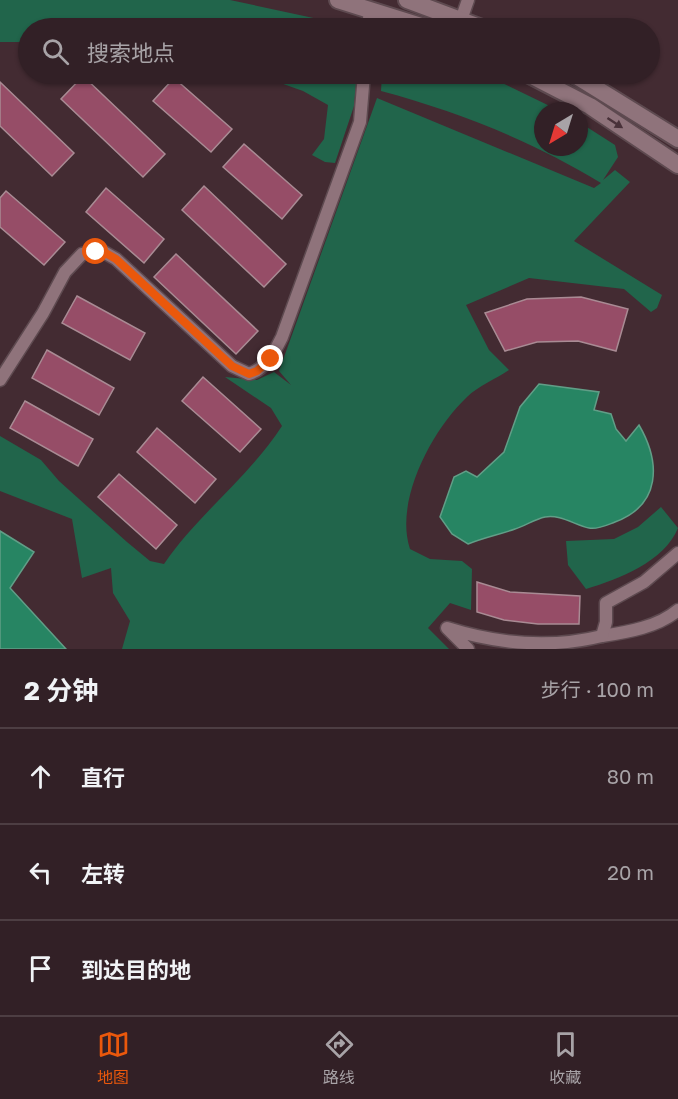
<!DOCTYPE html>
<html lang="zh">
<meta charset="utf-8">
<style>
body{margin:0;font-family:"Golos Text","Noto Sans SC",sans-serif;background:#3d2d32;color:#f1f3f6}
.compass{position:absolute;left:534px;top:102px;width:54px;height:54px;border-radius:50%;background:#322026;box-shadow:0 2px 4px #0004;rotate:218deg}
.stop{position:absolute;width:18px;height:18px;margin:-14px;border:4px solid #ea580c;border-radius:50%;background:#fff}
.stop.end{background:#ea580c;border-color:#fff;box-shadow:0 2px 6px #0008}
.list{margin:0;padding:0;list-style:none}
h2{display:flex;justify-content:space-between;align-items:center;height:78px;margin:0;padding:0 24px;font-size:26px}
h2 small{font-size:20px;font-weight:400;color:#a8a3a7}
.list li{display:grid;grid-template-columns:39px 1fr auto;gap:18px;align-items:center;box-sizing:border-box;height:96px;padding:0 24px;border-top:2px solid #4d3e43}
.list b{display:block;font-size:22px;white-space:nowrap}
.list em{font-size:20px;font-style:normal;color:#a8a3a7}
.icon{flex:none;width:33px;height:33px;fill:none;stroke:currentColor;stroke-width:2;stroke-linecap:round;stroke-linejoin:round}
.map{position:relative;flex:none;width:678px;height:649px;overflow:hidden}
.search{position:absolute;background:#322026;box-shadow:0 2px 4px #0004;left:18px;right:18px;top:18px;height:66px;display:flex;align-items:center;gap:15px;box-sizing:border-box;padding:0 21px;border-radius:33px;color:#a8a3a7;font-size:22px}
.sheet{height:366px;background:#322026}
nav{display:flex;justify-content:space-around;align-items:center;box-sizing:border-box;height:84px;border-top:2px solid #4d3e43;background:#322026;font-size:16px;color:#a8a3a7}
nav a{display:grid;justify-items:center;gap:3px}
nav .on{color:#ea580c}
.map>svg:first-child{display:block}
.green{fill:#21654b}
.water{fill:#278563;stroke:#619e87;stroke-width:1.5}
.building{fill:#964d67;stroke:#a98b94;stroke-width:1.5}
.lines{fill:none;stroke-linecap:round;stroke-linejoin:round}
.street-casing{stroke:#5e4a50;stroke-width:15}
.secondary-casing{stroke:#5e4a50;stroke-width:20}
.street{stroke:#8f737b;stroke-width:12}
.secondary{stroke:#8f737b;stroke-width:16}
.oneway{fill:#493139}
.route{stroke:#ea580c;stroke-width:8}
</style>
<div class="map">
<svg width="678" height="649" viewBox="0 0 678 649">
<rect width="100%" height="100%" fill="#432b32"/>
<g class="green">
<polygon points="0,0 230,0 360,28 28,28 28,42 0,42"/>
<polygon points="255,74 357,74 354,106 335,163 325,162 312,155 324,139 328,105 303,91"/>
<path d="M382 74H484L560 111H543V147H579V122L615 145 618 157 603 180 615 170 630 182 574 241 662 295 657 308 651 312 624 289 529 278 466 305 489 350 509 370C496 379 478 386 467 397 432 430 394 501 410 549L430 559 462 561 472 569 471 610 450 603 428 628 449 649H122L130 621 113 593 111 568 82 578 72 519 0 491V436L41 460 59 481 127 542 150 561 164 564C198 514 249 477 282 426L271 408 225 377 257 380 274 372 291 385 279 371 377 98 594 188 601 183C532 141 459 112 381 91Z"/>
<path d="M661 507 678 528C664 562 619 579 586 589L568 565 566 541 614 539 638 527Z"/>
</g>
<g class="water">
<path d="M539 384 599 392 594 410 611 414 616 429 626 441 639 425C661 463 661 505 615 522 607 525 597 530 589 528 575 525 560 514 545 517 535 519 525 526 515 529 498 535 485 537 468 544L452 534 440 517 454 477 466 471 477 477 504 452 520 407Z"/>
<polygon points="0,531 34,552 10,588 66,649 0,649"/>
</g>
<g class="building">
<polygon points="83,76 165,154 143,177 61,99"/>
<polygon points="174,78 232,129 211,152 153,101"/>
<polygon points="0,82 74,153 52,176 0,126"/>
<polygon points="244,144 302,195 282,219 223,167"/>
<polygon points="204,186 286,264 264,287 182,210"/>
<polygon points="106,188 164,239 144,263 86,212"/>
<polygon points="6,191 65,242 44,265 0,227 0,198"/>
<polygon points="176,254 258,331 236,354 154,277"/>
<polygon points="77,296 145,333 130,360 62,323"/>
<polygon points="581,297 628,309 616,351 578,341 537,342 505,351 485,313 527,299"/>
<polygon points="47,350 114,388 99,415 32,378"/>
<polygon points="203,377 261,429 240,452 182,401"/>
<polygon points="25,401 93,439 78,466 10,428"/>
<polygon points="157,428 216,479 195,503 137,452"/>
<polygon points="119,474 177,525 156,549 98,497"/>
<polygon points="477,582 510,592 580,596 579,624 538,624 504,620 477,612"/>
</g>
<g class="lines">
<defs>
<g id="street">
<polyline points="461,20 468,0"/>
<polyline points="368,28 370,10"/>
<path d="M0 380 43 313 65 272 82 254 102 251 116 259 232 366 249 374C267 368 274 353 282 337L360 122 364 74"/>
<path d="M602 636C628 632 658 627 678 610"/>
<path d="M468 649 447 628C498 644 550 649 602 636L606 622V603L644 582 678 553"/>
</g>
<g id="secondary">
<polyline points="338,0 427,28"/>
<polyline points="407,0 482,28"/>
<polyline points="528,74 590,106 678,165"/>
<polyline points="573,74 678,139"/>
</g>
</defs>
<use href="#street" class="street-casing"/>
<use href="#secondary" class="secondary-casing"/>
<use href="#street" class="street"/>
<use href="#secondary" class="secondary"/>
</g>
<defs><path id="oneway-solid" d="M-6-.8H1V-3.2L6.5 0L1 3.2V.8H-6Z" transform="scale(1.5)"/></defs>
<use class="oneway" href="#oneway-solid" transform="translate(615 123) rotate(33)"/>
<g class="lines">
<polyline class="route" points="96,252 102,251 116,259 232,366 249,374 257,371 271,359"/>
</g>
</svg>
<svg class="compass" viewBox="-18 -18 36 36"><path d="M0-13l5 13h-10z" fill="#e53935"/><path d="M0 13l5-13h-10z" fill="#a8a3a7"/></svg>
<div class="stop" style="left:96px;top:252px"></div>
<div class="stop end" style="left:271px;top:359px"></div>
<div class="search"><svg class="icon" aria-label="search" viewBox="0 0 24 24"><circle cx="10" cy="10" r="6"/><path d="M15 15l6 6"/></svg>搜索地点</div>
</div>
<section class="sheet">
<h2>2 分钟<small>步行 · 100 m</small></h2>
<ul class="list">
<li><svg class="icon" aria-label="ahead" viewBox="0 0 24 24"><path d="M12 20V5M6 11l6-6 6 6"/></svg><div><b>直行</b></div><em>80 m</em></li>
<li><svg class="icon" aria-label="left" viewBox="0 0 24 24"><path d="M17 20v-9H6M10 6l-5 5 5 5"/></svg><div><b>左转</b></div><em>20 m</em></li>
<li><svg class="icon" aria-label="arrive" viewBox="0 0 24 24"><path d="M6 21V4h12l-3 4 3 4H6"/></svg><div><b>到达目的地</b></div></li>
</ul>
</section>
<nav>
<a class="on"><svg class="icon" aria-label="map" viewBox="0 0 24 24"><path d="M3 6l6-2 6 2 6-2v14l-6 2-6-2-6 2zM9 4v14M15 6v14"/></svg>地图</a>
<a><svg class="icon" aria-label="directions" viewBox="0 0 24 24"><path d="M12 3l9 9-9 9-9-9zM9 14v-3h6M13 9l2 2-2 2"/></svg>路线</a>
<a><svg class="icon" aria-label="saved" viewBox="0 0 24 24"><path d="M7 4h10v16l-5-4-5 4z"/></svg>收藏</a>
</nav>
